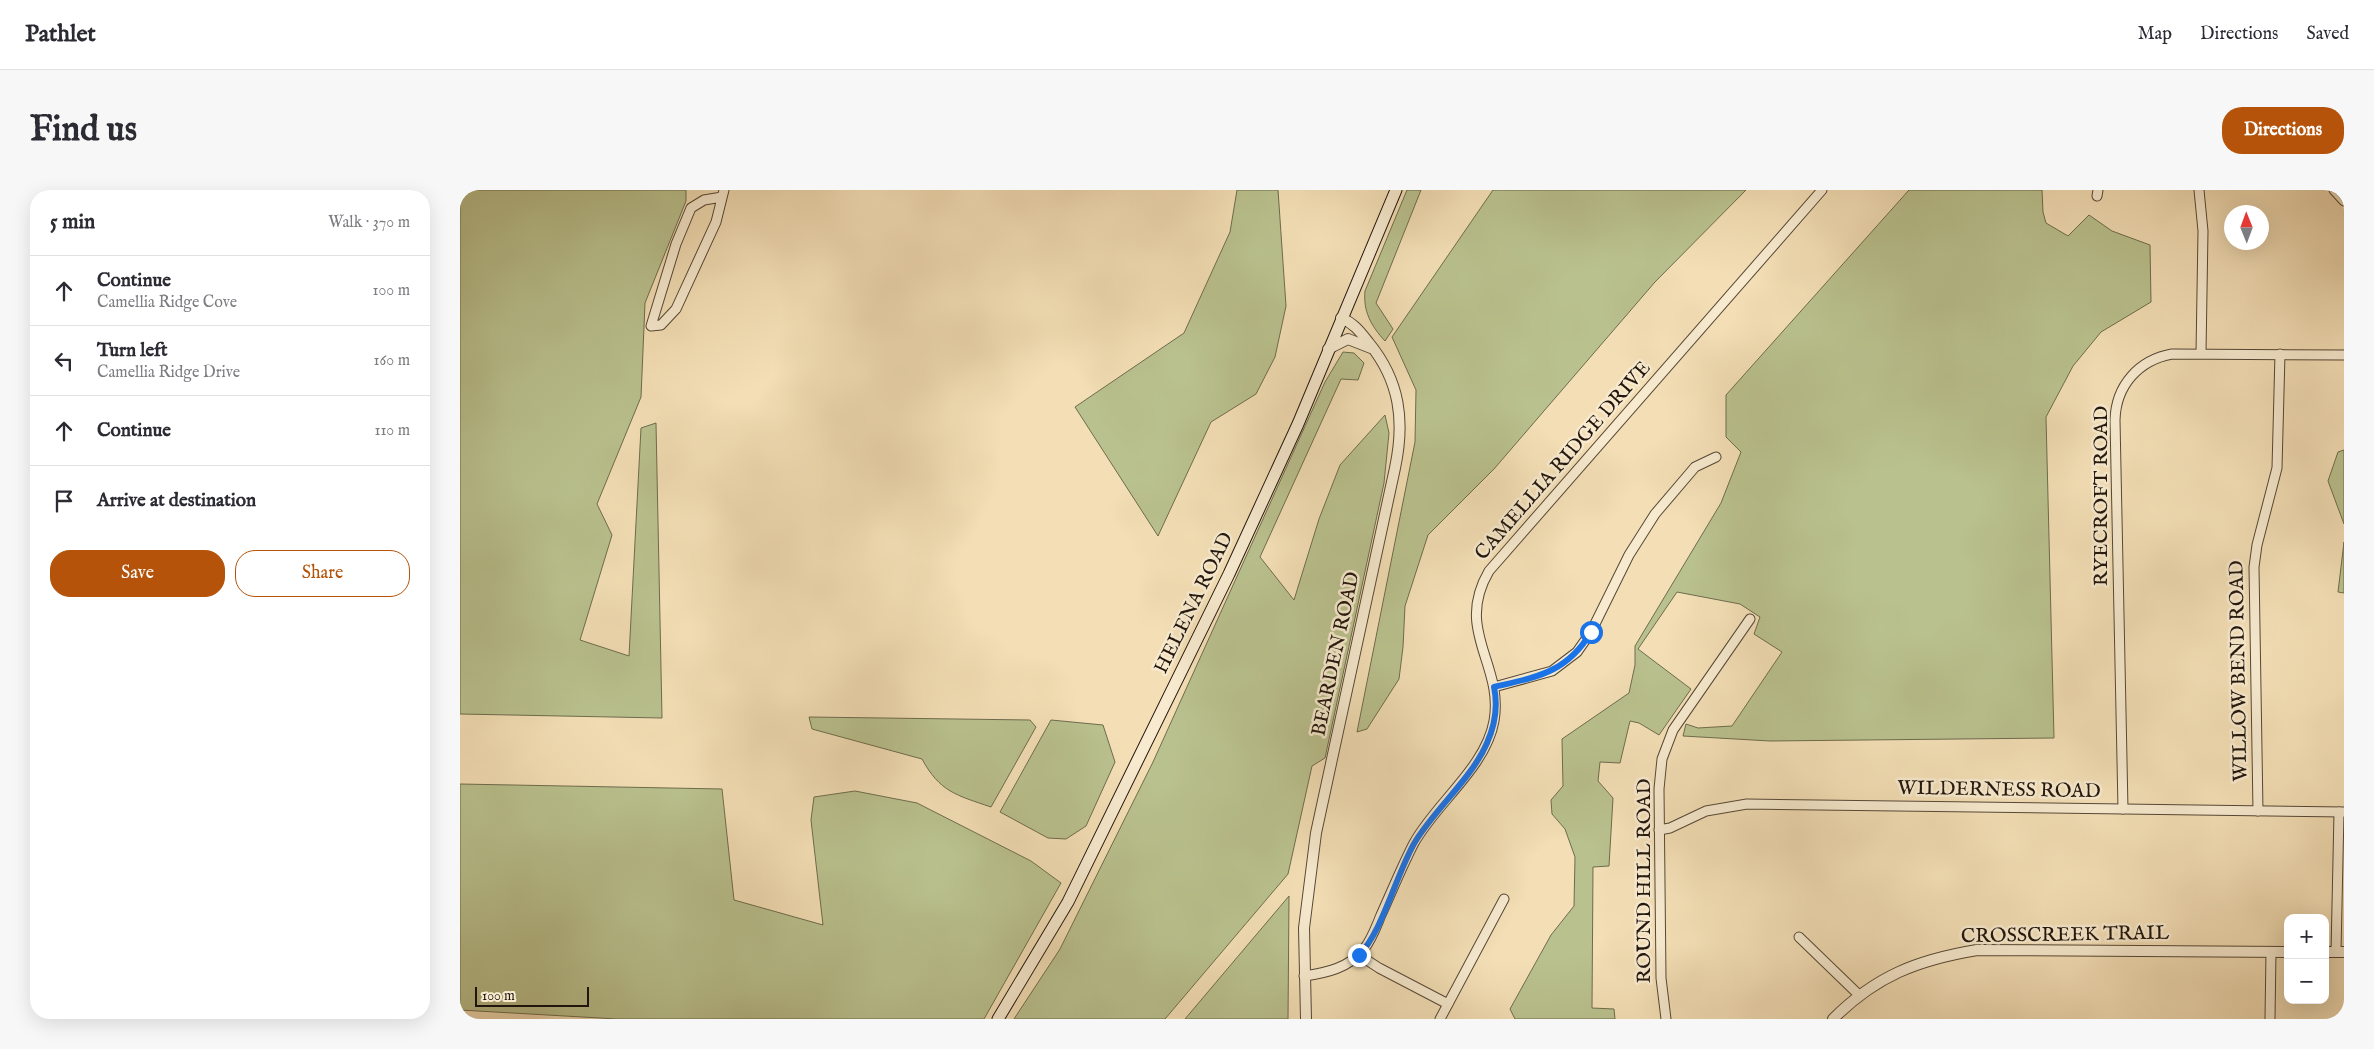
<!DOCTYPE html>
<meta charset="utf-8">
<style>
body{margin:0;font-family:"IM FELL English",serif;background:#f7f7f7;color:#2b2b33}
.controls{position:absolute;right:15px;bottom:15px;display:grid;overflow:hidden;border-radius:10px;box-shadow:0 5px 20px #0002}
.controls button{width:45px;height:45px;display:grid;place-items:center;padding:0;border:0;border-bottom:1px solid #e1e1e2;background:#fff;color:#2b2b33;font:25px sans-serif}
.compass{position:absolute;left:1764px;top:15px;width:45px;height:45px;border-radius:50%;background:#fff;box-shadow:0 5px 20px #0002;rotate:359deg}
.scale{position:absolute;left:15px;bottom:12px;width:114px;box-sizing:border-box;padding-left:5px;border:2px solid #22160c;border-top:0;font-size:14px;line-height:18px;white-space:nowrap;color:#22160c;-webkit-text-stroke:4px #f7eacf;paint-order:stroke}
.stop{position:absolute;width:15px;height:15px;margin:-11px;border:4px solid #1a73e8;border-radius:50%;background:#fff}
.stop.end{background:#1a73e8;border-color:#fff;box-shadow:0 1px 5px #0008}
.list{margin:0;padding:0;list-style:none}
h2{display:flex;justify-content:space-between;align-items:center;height:65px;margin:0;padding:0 20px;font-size:21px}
h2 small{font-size:16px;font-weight:400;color:#7c7c81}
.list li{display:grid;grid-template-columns:32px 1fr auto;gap:15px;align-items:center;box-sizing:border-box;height:70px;padding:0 20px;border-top:1px solid #e1e1e2}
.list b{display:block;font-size:19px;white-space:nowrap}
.list p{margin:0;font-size:16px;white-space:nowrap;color:#7c7c81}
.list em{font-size:16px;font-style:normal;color:#7c7c81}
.actions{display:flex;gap:10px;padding:15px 20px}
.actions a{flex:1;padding:11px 0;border:1px solid #b45309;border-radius:20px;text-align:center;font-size:18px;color:#b45309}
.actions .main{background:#b45309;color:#fff}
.icon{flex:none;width:28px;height:28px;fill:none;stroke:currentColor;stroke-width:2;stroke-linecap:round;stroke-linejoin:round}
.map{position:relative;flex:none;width:1884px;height:829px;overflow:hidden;border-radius:20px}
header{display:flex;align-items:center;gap:30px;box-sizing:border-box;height:70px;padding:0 25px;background:#fff;border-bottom:1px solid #e1e1e2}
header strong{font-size:24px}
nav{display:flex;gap:28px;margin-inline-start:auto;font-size:18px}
.intro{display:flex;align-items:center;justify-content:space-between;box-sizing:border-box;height:120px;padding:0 30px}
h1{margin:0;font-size:35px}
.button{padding:12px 22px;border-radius:20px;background:#b45309;color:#fff;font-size:18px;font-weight:700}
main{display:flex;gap:30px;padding:0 30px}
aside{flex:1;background:#fff;border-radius:20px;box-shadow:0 5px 20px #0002}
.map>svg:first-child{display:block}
.green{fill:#b9c18e;stroke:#6e6c4d}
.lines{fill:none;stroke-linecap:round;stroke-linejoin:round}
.minor-casing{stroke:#564836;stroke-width:11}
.tertiary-casing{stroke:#564836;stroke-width:12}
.secondary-casing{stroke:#22160c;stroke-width:13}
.minor{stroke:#f7eacf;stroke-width:9}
.tertiary{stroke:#f7eacf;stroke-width:10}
.secondary{stroke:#f7eacf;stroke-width:11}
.route{stroke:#1a73e8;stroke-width:6}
.labels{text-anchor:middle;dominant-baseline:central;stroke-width:5;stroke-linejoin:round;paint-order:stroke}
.street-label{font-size:20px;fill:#22160c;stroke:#f7eacf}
</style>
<header>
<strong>Pathlet</strong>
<nav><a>Map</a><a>Directions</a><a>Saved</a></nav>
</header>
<div class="intro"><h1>Find us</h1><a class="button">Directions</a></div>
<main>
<aside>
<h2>5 min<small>Walk · 370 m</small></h2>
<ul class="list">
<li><svg class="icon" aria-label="ahead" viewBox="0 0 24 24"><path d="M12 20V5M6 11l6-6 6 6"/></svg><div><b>Continue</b><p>Camellia Ridge Cove</p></div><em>100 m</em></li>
<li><svg class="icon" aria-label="left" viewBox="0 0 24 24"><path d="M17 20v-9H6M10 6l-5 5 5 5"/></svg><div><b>Turn left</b><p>Camellia Ridge Drive</p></div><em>160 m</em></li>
<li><svg class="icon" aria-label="ahead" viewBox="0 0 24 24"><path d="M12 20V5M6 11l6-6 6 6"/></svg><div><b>Continue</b></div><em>110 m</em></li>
<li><svg class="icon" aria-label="arrive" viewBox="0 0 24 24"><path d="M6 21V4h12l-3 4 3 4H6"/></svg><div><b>Arrive at destination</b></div></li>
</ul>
<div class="actions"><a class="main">Save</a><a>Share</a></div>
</aside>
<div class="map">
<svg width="1884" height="829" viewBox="0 0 1884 829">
<rect width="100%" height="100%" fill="#f3deb5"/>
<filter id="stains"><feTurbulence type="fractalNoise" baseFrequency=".004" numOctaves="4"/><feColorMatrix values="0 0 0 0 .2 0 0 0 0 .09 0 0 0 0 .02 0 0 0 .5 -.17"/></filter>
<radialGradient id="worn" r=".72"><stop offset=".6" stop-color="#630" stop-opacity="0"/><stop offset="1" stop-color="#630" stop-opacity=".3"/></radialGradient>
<g class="green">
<polygon points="0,0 226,0 226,11 185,113 181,207 137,314 152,345 120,450 169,466 181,238 196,233 202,528 0,524"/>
<polygon points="777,0 818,0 826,116 815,167 796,204 751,232 698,346 615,217 724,143 770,42"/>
<path d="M947 0H961L916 113 933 139 925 151C911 136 903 121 905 101Z"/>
<polygon points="1033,0 1286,0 1195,92 1034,279 968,345 945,416 943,457 939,489 907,539 897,542 955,252 956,200 932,147"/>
<polygon points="1449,0 1582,0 1583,22 1586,33 1608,46 1629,25 1652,41 1690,55 1691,112 1641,142 1613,176 1586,227 1594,548 1310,551 1223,546 1226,534 1238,538 1272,536 1322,462 1294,444 1300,427 1280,414 1217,402 1178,459 1231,499 1199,545 1179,533 1170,531 1160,573 1140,572 1138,591 1153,608 1149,676 1133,677 1132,818 1154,819 1155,829 1055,829 1050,819 1091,745 1114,716 1115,667 1105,639 1092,624 1091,610 1103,596 1102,549 1169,503 1175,475 1175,456 1261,313 1281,262 1266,247 1266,205"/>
<polygon points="883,162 894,163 904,173 898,190 881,189 800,367 834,410 859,329 880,275 925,225 929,243 924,293 865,568 852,576 828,684 705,829 554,829 600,759 693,572 865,192"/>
<polygon points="1884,260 1884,334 1868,291 1878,262"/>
<polygon points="1884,352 1884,403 1878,402"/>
<path d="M349 527 570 530 576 537 531 617C496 605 480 602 462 569L352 539Z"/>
<polygon points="591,530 643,535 655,572 626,636 606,649 588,648 540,622"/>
<polygon points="0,594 262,599 274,710 363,735 351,630 354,607 395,601 457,613 571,671 601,693 524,829 157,829 0,820"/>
<polygon points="829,706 828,829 725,829"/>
</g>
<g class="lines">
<defs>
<g id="minor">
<polyline points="1739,0 1743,41 1741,163"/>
<polyline points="1874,0 1884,11"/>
<polyline points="1637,6 1638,0"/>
<polyline points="262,7 244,10 231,18 216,54 191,136 201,135 216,119 256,32 264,0"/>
<polyline points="1034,497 1092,481 1117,462 1131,442 1169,365 1195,324 1235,277 1256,267"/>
<path d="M1663 619 1655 230C1656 195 1679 170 1712 164L1884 165"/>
<polyline points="1798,621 1794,377 1797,355 1817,278 1820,164"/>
<polyline points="1199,640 1210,638 1246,621 1287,614 1884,622"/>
<polyline points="1339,747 1399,805"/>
<polyline points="1876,762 1879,622"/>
<polyline points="899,765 919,778 988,814"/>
<path d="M844 786C866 783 889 778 904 759 912 749 916 737 921 725 932 701 942 676 954 653 976 613 1026 577 1034 531 1044 474 994 441 1029 381L1362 0"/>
<polyline points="980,829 1044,709"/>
<polyline points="1206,829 1201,788 1199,599 1202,569 1213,540 1290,429"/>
<polyline points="1810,829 1811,762"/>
</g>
<g id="tertiary">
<polyline points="868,159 888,149 911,158"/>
<polyline points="1865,762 1884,762"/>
<path d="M846 829 844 738 856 643 935 278C945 231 940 191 909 153 901 143 894 133 881 128"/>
<path d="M1373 829C1416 786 1457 770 1517 760L1828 762"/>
</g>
<polyline id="secondary" points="538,829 608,712 769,384 838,234 936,0"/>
</defs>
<use href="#minor" class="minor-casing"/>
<use href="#tertiary" class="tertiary-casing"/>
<use href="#secondary" class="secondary-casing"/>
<use href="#minor" class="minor"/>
<use href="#tertiary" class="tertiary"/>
<use href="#secondary" class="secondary"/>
</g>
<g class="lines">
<path class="route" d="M899 765C922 743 937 682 955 652 975 619 1012 588 1027 553 1035 535 1038 516 1034 497 1076 487 1107 483 1131 442"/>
</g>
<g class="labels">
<g class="street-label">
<text transform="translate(1103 271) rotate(-49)">CAMELLIA RIDGE DRIVE</text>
<text transform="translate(1641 306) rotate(-90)">RYECROFT ROAD</text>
<text transform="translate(734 413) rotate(-64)">HELENA ROAD</text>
<text transform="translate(876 464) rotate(-78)">BEARDEN ROAD</text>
<text transform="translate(1779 481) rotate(-91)">WILLOW BEND ROAD</text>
<text transform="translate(1539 600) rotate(1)">WILDERNESS ROAD</text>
<text transform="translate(1184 691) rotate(-90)">ROUND HILL ROAD</text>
<text transform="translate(1605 745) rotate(-1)">CROSSCREEK TRAIL</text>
</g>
</g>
<rect width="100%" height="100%" filter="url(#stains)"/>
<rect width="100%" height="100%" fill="url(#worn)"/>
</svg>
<div class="controls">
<button>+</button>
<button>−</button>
</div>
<svg class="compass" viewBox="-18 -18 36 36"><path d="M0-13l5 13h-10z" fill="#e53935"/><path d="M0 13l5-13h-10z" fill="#7c7c81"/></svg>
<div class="scale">100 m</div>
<div class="stop" style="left:1131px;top:442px"></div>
<div class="stop end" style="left:899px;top:765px"></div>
</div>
</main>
